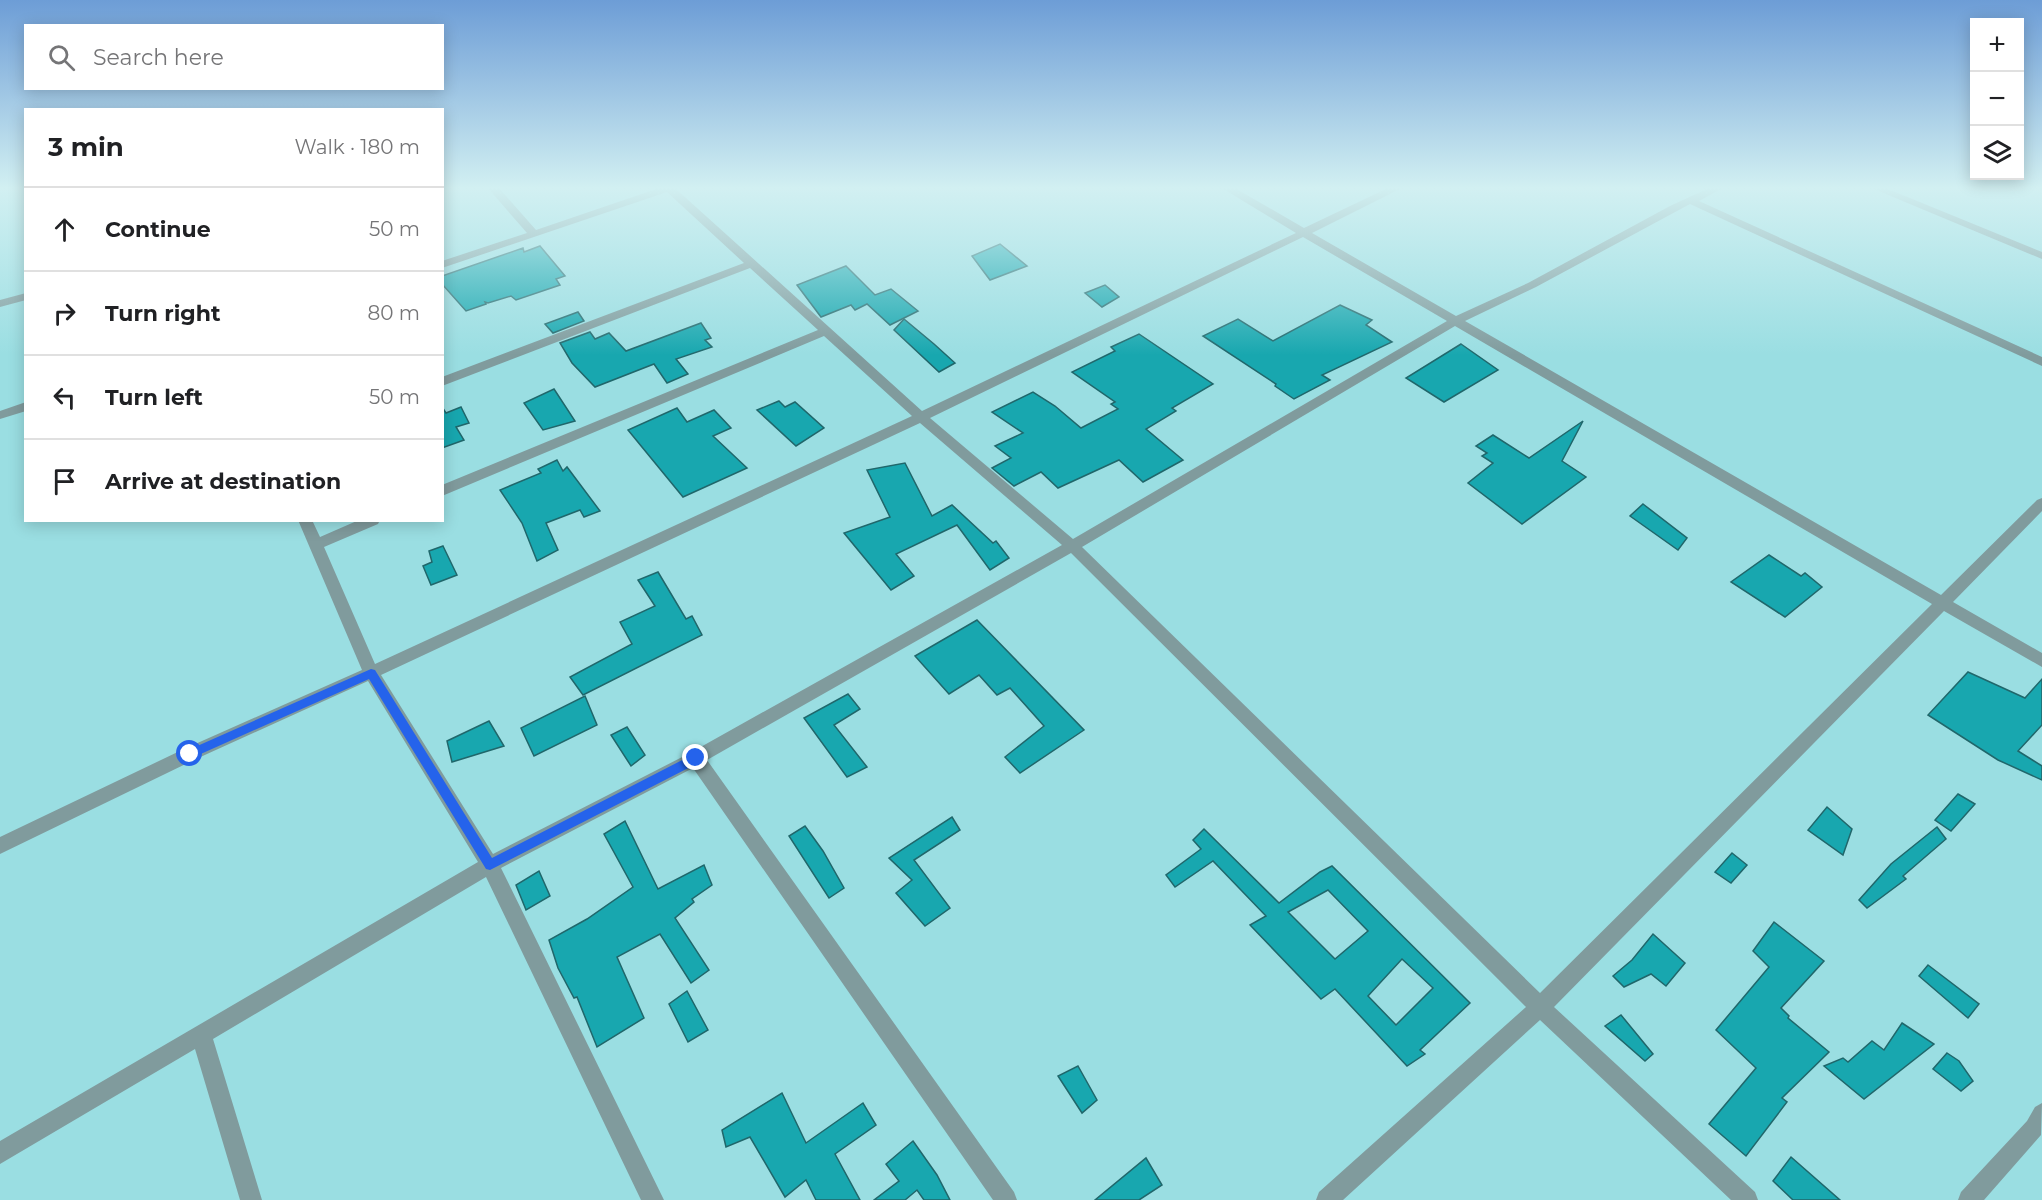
<!DOCTYPE html>
<meta charset="utf-8">
<style>
body{margin:0;font-family:Montserrat,sans-serif;background:#f2f2f2;color:#202124}
.controls{position:absolute;right:18px;top:18px;display:grid;overflow:hidden;border-radius:0px;box-shadow:0 3px 15px #0003}
.controls button{width:54px;height:54px;display:grid;place-items:center;padding:0;border:0;border-bottom:2px solid #e0e0e0;background:#fff;color:#202124;font:30px sans-serif}
.stop{position:absolute;width:18px;height:18px;margin:-14px;border:4px solid #2563eb;border-radius:50%;background:#fff}
.stop.end{background:#2563eb;border-color:#fff;box-shadow:0 2px 6px #0008}
.list{margin:0;padding:0;list-style:none}
h2{display:flex;justify-content:space-between;align-items:center;height:78px;margin:0;padding:0 24px;font-size:26px}
h2 small{font-size:20px;font-weight:400;color:#757577}
.list li{display:grid;grid-template-columns:39px 1fr auto;gap:18px;align-items:center;box-sizing:border-box;height:84px;padding:0 24px;border-top:2px solid #e0e0e0}
.list b{display:block;font-size:22px;white-space:nowrap}
.list em{font-size:20px;font-style:normal;color:#757577}
.icon{flex:none;width:33px;height:33px;fill:none;stroke:currentColor;stroke-width:2;stroke-linecap:round;stroke-linejoin:round}
.map{position:relative;flex:none;width:2042px;height:1200px;overflow:hidden}
.search{position:absolute;background:#fff;box-shadow:0 3px 15px #0003;left:24px;top:24px;width:420px;height:66px;display:flex;align-items:center;gap:15px;box-sizing:border-box;padding:0 21px;border-radius:0px;color:#757577;font-size:22px}
.panel{position:absolute;background:#fff;box-shadow:0 3px 15px #0003;left:24px;top:108px;width:420px;height:414px;border-radius:0px}
.map>svg:first-child{display:block}
.building{fill:#18a7af;stroke:#20676b;stroke-width:1.5;fill-rule:evenodd}
.lines{fill:none;stroke-linecap:round;stroke-linejoin:round}
.minor{fill:#809b9d;fill-rule:evenodd}
.route{fill:#2563eb}
</style>
<div class="map">
<svg width="2042" height="1200" viewBox="0 0 2042 1200">
<rect width="100%" height="100%" fill="#9adee2"/>
<g class="building">
<polygon points="1000,244 1027,266 990,280 972,256"/>
<polygon points="540,246 565,276 556,279 560,285 516,300 511,296 488,303 485,302 486,304 466,311 442,284 442,276 523,248 524,252"/>
<polygon points="846,266 875,295 891,289 918,311 890,325 867,304 855,310 851,305 821,317 797,285"/>
<polygon points="1105,285 1119,297 1102,307 1085,293"/>
<polygon points="1340,305 1372,320 1366,325 1392,342 1322,375 1330,380 1294,399 1275,386 1276,384 1203,336 1238,319 1273,341"/>
<polygon points="578,312 584,321 553,333 545,324"/>
<polygon points="904,319 934,344 955,363 939,372 894,330"/>
<polygon points="701,323 711,338 705,340 712,347 676,359 688,374 667,383 654,364 595,387 572,363 560,343 590,332 595,339 609,333 626,351"/>
<polygon points="1139,334 1213,384 1172,408 1176,411 1146,429 1183,460 1143,482 1119,460 1058,488 1041,472 1014,486 992,468 1011,458 995,446 1023,433 992,412 1033,392 1055,406 1081,428 1118,409 1111,404 1115,402 1072,372 1115,351 1111,347"/>
<polygon points="1461,344 1498,370 1444,402 1406,378"/>
<polygon points="554,389 575,421 543,430 524,403"/>
<polygon points="779,401 785,407 795,402 824,428 796,446 757,410"/>
<polygon points="442,407 446,413 461,407 469,423 456,427 464,440 442,448"/>
<polygon points="677,408 687,422 714,410 731,428 713,436 747,468 683,497 628,430"/>
<polygon points="1583,421 1562,461 1586,477 1522,524 1468,483 1493,463 1482,456 1487,453 1476,446 1493,435 1529,458"/>
<polygon points="557,460 563,471 567,467 600,511 584,517 580,510 546,523 558,550 537,561 522,523 500,490 541,473 538,469"/>
<polygon points="905,463 932,516 952,505 993,543 996,541 1009,558 990,570 957,525 896,554 914,576 891,590 844,533 890,517 867,470"/>
<polygon points="1643,504 1687,538 1678,550 1630,516"/>
<polygon points="443,546 457,575 431,585 423,566 432,562 429,551"/>
<polygon points="1769,555 1801,576 1805,573 1822,587 1785,617 1731,582"/>
<polygon points="658,572 686,619 692,616 702,635 583,695 570,677 632,644 620,622 655,606 638,580"/>
<polygon points="977,620 1084,730 1020,773 1005,757 1044,726 1010,688 997,695 979,675 949,694 915,656"/>
<polygon points="1968,672 2025,698 2042,679 2042,725 2018,751 2042,766 2042,780 1998,760 1928,715"/>
<polygon points="848,694 860,709 834,725 867,767 847,777 804,718"/>
<polygon points="585,696 597,725 534,756 521,728"/>
<polygon points="489,721 504,746 452,762 447,741"/>
<polygon points="627,727 645,755 631,766 611,735"/>
<polygon points="1958,794 1975,804 1951,831 1935,820"/>
<polygon points="1827,807 1852,829 1843,855 1808,830"/>
<polygon points="952,817 960,830 914,860 950,908 925,926 896,893 912,880 889,858"/>
<polygon points="625,821 658,889 704,865 712,885 692,899 694,902 675,918 709,970 691,983 660,934 617,957 644,1018 597,1047 577,997 574,998 558,968 549,940 587,919 633,887 604,834"/>
<polygon points="805,826 823,851 844,888 829,898 789,836"/>
<polygon points="1937,827 1946,839 1903,876 1906,879 1867,908 1859,900 1891,864"/>
<path d="M1204 829 1279 903 1320 872 1332 866 1470 1003 1420 1050 1425 1054 1407 1066 1335 989 1321 999 1250 925 1266 916 1213 861 1175 887 1166 875 1201 849 1193 840ZM1328 890 1368 931 1335 959 1288 912ZM1402 959 1433 988 1396 1025 1368 996Z"/>
<polygon points="1732,853 1747,865 1731,883 1715,872"/>
<polygon points="539,871 550,896 526,910 516,885"/>
<polygon points="1774,922 1824,961 1781,1008 1789,1016 1788,1018 1829,1052 1782,1098 1787,1102 1746,1156 1709,1124 1756,1068 1716,1030 1769,967 1753,951"/>
<polygon points="1653,934 1685,963 1666,986 1651,974 1624,987 1613,976 1632,960"/>
<polygon points="1928,965 1979,1004 1968,1018 1919,976"/>
<polygon points="687,991 708,1030 688,1042 669,1004"/>
<polygon points="1621,1015 1653,1054 1645,1061 1605,1026"/>
<polygon points="1902,1023 1934,1044 1864,1099 1824,1066 1843,1058 1848,1062 1872,1041 1884,1050"/>
<polygon points="1947,1053 1959,1061 1973,1081 1961,1091 1933,1069"/>
<polygon points="1078,1066 1097,1100 1082,1113 1058,1076"/>
<polygon points="782,1093 806,1143 863,1103 876,1125 835,1154 860,1200 816,1200 806,1180 785,1197 750,1137 726,1147 722,1130"/>
<polygon points="913,1141 937,1175 950,1200 924,1200 917,1190 905,1200 874,1200 899,1181 886,1164"/>
<polygon points="1791,1157 1840,1200 1793,1200 1773,1181"/>
<polygon points="1146,1158 1162,1185 1139,1200 1095,1200"/>
</g>
<g class="lines">
<g class="minor">
<path d="M487 187H498L536 230 662 187H678L676 189 922 411 1296 233 1220 187H1233L1304 228 1390 187H1404L1312 233 1456 316 1528 283 1670 206 1711 187H1725L1699 201 2042 357V366L1690 204 1536 287 1465 321 1941 595 2037 500 2042 498V511L1953 602 2042 653V667L1944 611 1554 1007 1755 1192 1758 1200H1731L1540 1020 1343 1200H1316L1319 1192 1526 1007 1071 553 707 760 1014 1192 1017 1200H993L693 768 501 868 664 1200H641L486 877 213 1039 262 1200H240L195 1049 0 1164V1141L478 862 368 681 196 759 0 854V837L184 749 362 670 298 520H312L320 537 359 520H380L378 524 324 547 375 664 912 416 824 336 442 496V485L818 330 750 268 442 386V377L744 263 667 192 442 268V261L527 233ZM1303 237 1447 321 1073 539 930 418ZM1455 326 1932 604 1540 993 1082 547ZM920 423 1062 545 690 753 493 854 381 675Z"/>
<polygon points="1869,187 1883,187 2042,252 2042,259"/>
<polygon points="26,293 26,300 0,307 0,300"/>
<polygon points="26,402 26,411 0,419 0,411"/>
<polygon points="2042,1103 2041,1135 1984,1200 1958,1200 1961,1192 2027,1121 2035,1107"/>
</g>
</g>
<linearGradient id="sky" x2="0" y2="1"><stop stop-color="#6d9dd6"/><stop offset="0.53" stop-color="#d2f0f2"/><stop offset="1" stop-color="#d2f0f2" stop-opacity="0"/></linearGradient>
<rect width="2042" height="355" fill="url(#sky)"/>
<polygon class="route" points="371,669 375,670 492,858 692,755 700,755 701,758 700,762 490,870 486,869 369,679 194,757 186,757 185,754 186,751"/>
</svg>
<div class="controls">
<button>+</button>
<button>−</button>
<button><svg class="icon" aria-label="layers" viewBox="0 0 24 24"><path d="M12 4l9 5-9 5-9-5zM3 14l9 5 9-5"/></svg></button>
</div>
<div class="stop" style="left:190px;top:754px"></div>
<div class="stop end" style="left:696px;top:758px"></div>
<div class="search"><svg class="icon" aria-label="search" viewBox="0 0 24 24"><circle cx="10" cy="10" r="6"/><path d="M15 15l6 6"/></svg>Search here</div>
<section class="panel">
<h2>3 min<small>Walk · 180 m</small></h2>
<ul class="list">
<li><svg class="icon" aria-label="ahead" viewBox="0 0 24 24"><path d="M12 20V5M6 11l6-6 6 6"/></svg><div><b>Continue</b></div><em>50 m</em></li>
<li><svg class="icon" aria-label="right" viewBox="0 0 24 24"><path d="M7 20v-9h11M14 6l5 5-5 5"/></svg><div><b>Turn right</b></div><em>80 m</em></li>
<li><svg class="icon" aria-label="left" viewBox="0 0 24 24"><path d="M17 20v-9H6M10 6l-5 5 5 5"/></svg><div><b>Turn left</b></div><em>50 m</em></li>
<li><svg class="icon" aria-label="arrive" viewBox="0 0 24 24"><path d="M6 21V4h12l-3 4 3 4H6"/></svg><div><b>Arrive at destination</b></div></li>
</ul>
</section>
</div>
